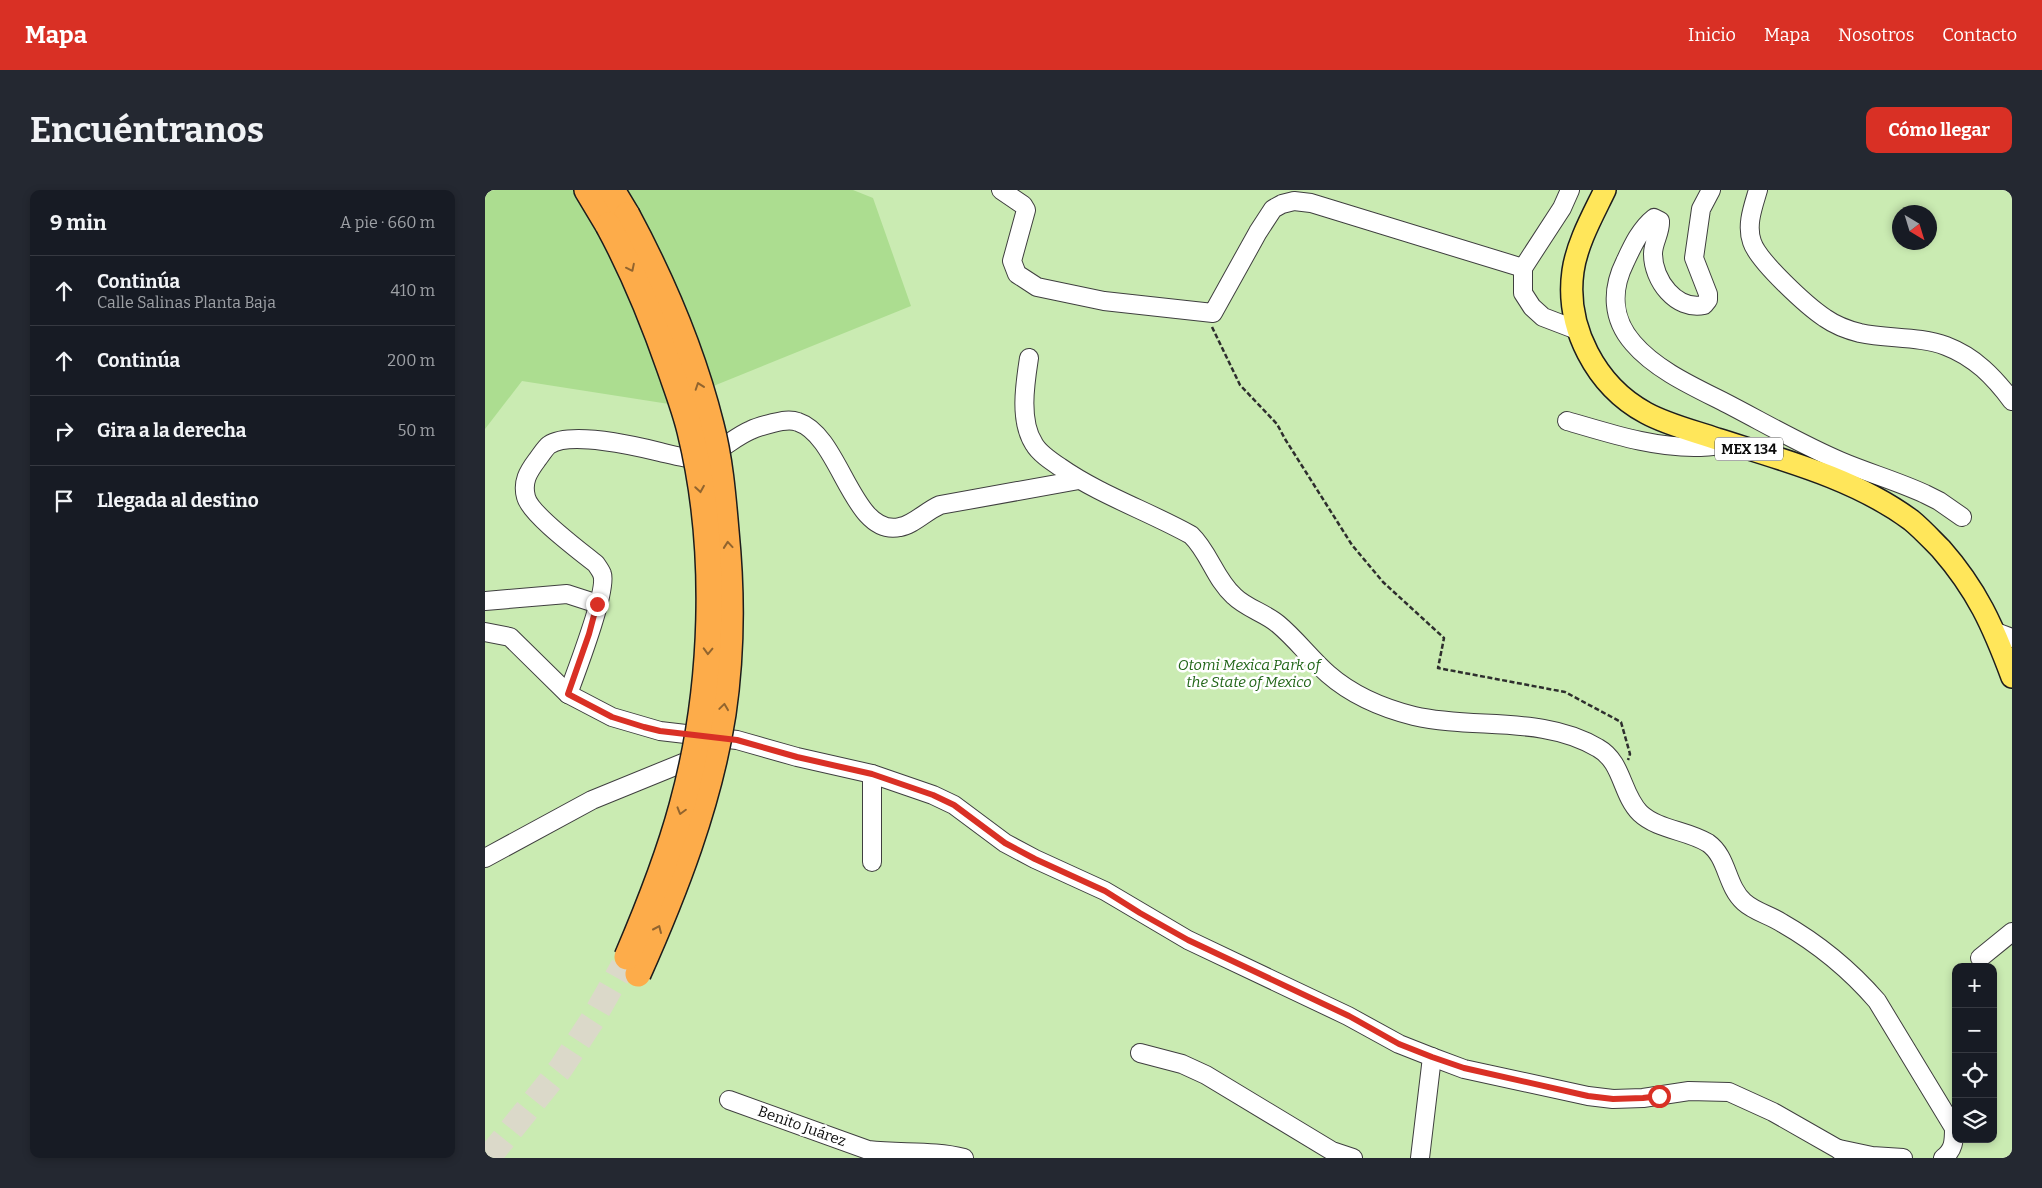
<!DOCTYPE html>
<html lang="es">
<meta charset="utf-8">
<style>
body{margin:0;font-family:Bitter,serif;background:#242831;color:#f1f3f6}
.controls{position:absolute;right:15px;bottom:15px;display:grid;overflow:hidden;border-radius:10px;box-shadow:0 2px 8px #0003}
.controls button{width:45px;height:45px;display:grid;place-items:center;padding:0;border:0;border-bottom:1px solid #363941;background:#171b24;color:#f1f3f6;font:25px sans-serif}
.compass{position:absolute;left:1407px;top:15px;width:45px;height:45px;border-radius:50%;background:#171b24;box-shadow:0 2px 8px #0003;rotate:142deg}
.stop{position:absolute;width:15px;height:15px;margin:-11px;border:4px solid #d93025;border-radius:50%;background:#fff}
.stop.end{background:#d93025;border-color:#fff;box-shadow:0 1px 5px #0008}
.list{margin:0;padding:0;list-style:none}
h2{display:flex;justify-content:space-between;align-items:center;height:65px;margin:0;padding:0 20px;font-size:21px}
h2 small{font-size:16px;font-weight:400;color:#9ea1a6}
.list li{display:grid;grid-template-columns:32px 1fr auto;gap:15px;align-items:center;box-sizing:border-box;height:70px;padding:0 20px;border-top:1px solid #363941}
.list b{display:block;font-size:19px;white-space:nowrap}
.list p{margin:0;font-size:16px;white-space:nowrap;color:#9ea1a6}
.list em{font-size:16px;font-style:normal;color:#9ea1a6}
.icon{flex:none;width:28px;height:28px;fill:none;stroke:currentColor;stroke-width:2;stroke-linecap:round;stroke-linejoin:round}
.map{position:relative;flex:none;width:1527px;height:968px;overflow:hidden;border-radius:10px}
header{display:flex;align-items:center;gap:30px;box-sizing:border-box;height:70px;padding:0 25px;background:#d93025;color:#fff}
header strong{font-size:24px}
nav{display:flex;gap:28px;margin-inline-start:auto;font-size:18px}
.intro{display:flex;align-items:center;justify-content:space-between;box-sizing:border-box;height:120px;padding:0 30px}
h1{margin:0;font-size:35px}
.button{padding:12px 22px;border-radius:10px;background:#d93025;color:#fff;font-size:18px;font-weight:700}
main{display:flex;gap:30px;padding:0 30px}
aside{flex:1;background:#171b24;border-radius:10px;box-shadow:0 2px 8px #0003}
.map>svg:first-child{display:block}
.green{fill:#caebb2;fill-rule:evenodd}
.forest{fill:#acdd90}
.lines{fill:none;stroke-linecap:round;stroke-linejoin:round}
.highway-tunnel{stroke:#dbd9c9;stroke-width:25;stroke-dasharray:25 12;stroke-linecap:butt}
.minor-casing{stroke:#3f3f3f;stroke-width:20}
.major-casing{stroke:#1d1d1d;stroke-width:24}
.highway-casing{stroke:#1d1d1d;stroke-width:28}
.path{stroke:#2e2e2e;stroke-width:2.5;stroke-dasharray:5 2.5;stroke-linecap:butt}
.minor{stroke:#fff;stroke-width:18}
.major{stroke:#ffe65a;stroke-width:21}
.highway{stroke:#fdac4a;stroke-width:25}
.highway-bridge-casing{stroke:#1d1d1d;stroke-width:28;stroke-linecap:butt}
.highway-bridge{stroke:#fdac4a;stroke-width:25}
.oneway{stroke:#91642e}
.route{stroke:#d93025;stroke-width:6}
.labels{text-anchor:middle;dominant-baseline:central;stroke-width:5;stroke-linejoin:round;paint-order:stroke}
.shield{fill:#fff;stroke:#555;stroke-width:1}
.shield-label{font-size:14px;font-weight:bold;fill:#0c0c0c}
.park-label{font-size:15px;font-style:italic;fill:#226619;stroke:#fff}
.street-label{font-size:15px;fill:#0c0c0c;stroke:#fff}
</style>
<header>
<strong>Mapa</strong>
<nav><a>Inicio</a><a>Mapa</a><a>Nosotros</a><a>Contacto</a></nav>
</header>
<div class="intro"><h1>Encuéntranos</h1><a class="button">Cómo llegar</a></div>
<main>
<aside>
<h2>9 min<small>A pie · 660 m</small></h2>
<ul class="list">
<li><svg class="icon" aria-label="ahead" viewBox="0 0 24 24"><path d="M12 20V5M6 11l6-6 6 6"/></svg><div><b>Continúa</b><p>Calle Salinas Planta Baja</p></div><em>410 m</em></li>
<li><svg class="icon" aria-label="ahead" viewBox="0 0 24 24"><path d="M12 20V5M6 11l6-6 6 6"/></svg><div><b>Continúa</b></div><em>200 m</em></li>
<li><svg class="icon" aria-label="right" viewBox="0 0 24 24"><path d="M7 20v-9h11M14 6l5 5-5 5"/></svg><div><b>Gira a la derecha</b></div><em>50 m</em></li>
<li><svg class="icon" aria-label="arrive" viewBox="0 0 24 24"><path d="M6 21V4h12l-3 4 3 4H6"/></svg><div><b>Llegada al destino</b></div></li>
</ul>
</aside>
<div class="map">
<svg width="1527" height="968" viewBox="0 0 1527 968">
<rect width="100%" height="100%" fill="#fffdea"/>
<path class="green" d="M0 0H1527V968H0ZM1414 22H1444V52H1414ZM1471 777H1508V949H1471Z"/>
<polygon class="forest" points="0,0 368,0 388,8 426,116 184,214 37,191 0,239"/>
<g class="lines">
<polyline class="highway-tunnel" points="3,968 76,878 108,829 138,776"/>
<defs>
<g id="minor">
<polyline points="516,0 538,15 541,20 527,71 532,84 552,97 619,111 728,123 773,42 788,19 797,14 809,11 826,13 1038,78"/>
<polyline points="1085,0 1077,18 1038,78 1038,103 1047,117 1058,127 1092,140"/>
<path d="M1226 0 1216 19 1209 68 1223 104V110L1219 115C1191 121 1168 90 1168 64 1168 52 1176 42 1175 31L1169 28C1155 39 1147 57 1140 72 1126 100 1127 129 1148 153 1170 179 1207 196 1237 211 1276 231 1315 254 1355 271 1383 283 1412 291 1440 304L1454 311 1477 327"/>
<path d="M1273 0C1268 17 1261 35 1267 52 1273 71 1322 116 1340 128 1350 135 1363 140 1375 143 1403 149 1434 146 1461 156 1490 167 1509 187 1527 211"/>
<path d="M544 168C540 194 534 231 549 254 554 263 566 271 575 277 615 305 663 321 706 345 724 362 730 389 749 406 761 418 780 423 793 434 811 449 825 468 843 484 867 505 897 518 929 526 989 540 1058 525 1113 558 1138 572 1136 604 1155 623 1173 640 1202 640 1223 653 1243 667 1241 696 1259 712 1270 722 1285 725 1297 733 1332 753 1366 781 1392 811L1469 938C1469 951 1469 960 1458 968"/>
<path d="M1082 231C1124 243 1168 258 1213 257 1223 257 1233 255 1244 255"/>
<polyline points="0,411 82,404 113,414"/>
<polyline points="0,442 25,447 83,504 127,527 175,541 252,550 312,567 387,584 448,605 469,615 520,653 550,669 620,701 703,750 863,826 914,854 947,867 979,879 1103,906 1128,909 1158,908 1204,901 1244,902 1288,922 1353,959 1364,968"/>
<polyline points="1511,442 1527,448"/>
<path d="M83 504C90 485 123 399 117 384 116 381 113 377 111 374 95 361 45 324 41 307 37 292 43 282 52 270 56 265 60 258 64 255 85 241 151 256 175 262 188 265 203 270 216 267 234 263 249 247 266 240 272 237 280 235 288 233 296 231 305 229 313 232 356 246 367 348 415 337 428 335 441 321 455 315L594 290"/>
<polyline points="387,584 387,672"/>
<polyline points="0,668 107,610 215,566"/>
<polyline points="1495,768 1527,742"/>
<polyline points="655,863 697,874 721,885 847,961 868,968"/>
<path d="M244 910 383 960C415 964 448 960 479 968"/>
<polyline points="1354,959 1387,966 1418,968"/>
<polyline points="935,968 947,867"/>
</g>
<path id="major" d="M1120 0C1108 25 1092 53 1088 81 1080 137 1111 196 1161 223 1183 235 1209 241 1232 249 1298 270 1369 288 1426 330 1437 339 1446 349 1456 359 1492 400 1508 436 1527 487"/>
<g id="highway">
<polyline points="102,0 123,35"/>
<polyline points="127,0 142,25"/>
</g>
</defs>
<use href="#minor" class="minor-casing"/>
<use href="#major" class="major-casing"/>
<use href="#highway" class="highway-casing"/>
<polyline class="path" points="727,137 755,195 792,234 800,249 867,355 898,392 959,448 953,478 1080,502 1136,532 1145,564 1143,570"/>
<use href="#minor" class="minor"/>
<use href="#major" class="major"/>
<use href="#highway" class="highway"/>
<defs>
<g id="highway-bridge">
<path d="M142 25C177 90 208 163 226 235 235 269 238 306 241 341 247 402 247 463 238 524 224 614 190 701 153 784"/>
<path d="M123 35C149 83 167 127 185 179 192 199 200 220 205 241 234 359 229 500 197 616 183 668 163 718 142 767"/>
</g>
</defs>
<use href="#highway-bridge" class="highway-bridge-casing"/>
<use href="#highway-bridge" class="highway-bridge"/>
</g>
<defs><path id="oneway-chevron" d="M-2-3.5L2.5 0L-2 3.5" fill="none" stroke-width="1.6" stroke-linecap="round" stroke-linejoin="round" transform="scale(1.25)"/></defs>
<g class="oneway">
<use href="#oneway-chevron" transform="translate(146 78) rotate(64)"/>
<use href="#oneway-chevron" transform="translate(214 196) rotate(-109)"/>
<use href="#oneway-chevron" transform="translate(215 299) rotate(81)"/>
<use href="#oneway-chevron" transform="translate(243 355) rotate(-95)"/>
<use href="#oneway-chevron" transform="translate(223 461) rotate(92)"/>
<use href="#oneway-chevron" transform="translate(239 517) rotate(-82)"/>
<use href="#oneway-chevron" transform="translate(196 621) rotate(106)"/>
<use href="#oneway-chevron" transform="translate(173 739) rotate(-66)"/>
</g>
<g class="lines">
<polyline class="route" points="112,414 104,444 83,504 127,527 159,537 175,541 252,550 312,567 387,584 448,605 469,615 520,653 550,669 620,701 655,723 703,750 864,826 914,854 947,867 979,878 1103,906 1128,909 1158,908 1174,906"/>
</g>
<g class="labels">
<rect class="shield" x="1230" y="247.5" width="68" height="23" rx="4"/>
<g class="shield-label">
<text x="1264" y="259">MEX 134</text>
</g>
<g class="park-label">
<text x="764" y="475">Otomi Mexica Park of<tspan x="764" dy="17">the State of Mexico</tspan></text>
</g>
<g class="street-label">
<text transform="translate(317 936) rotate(20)">Benito Juárez</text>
</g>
</g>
</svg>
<div class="controls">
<button>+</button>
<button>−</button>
<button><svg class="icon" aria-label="locate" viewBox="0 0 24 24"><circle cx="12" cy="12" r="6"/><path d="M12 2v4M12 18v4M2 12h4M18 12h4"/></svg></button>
<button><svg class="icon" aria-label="layers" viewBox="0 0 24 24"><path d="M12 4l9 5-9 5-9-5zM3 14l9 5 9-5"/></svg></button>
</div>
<svg class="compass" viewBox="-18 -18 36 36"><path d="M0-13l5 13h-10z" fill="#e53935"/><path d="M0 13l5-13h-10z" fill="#9ea1a6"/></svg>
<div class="stop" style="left:1174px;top:906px"></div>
<div class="stop end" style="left:112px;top:414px"></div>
</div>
</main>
